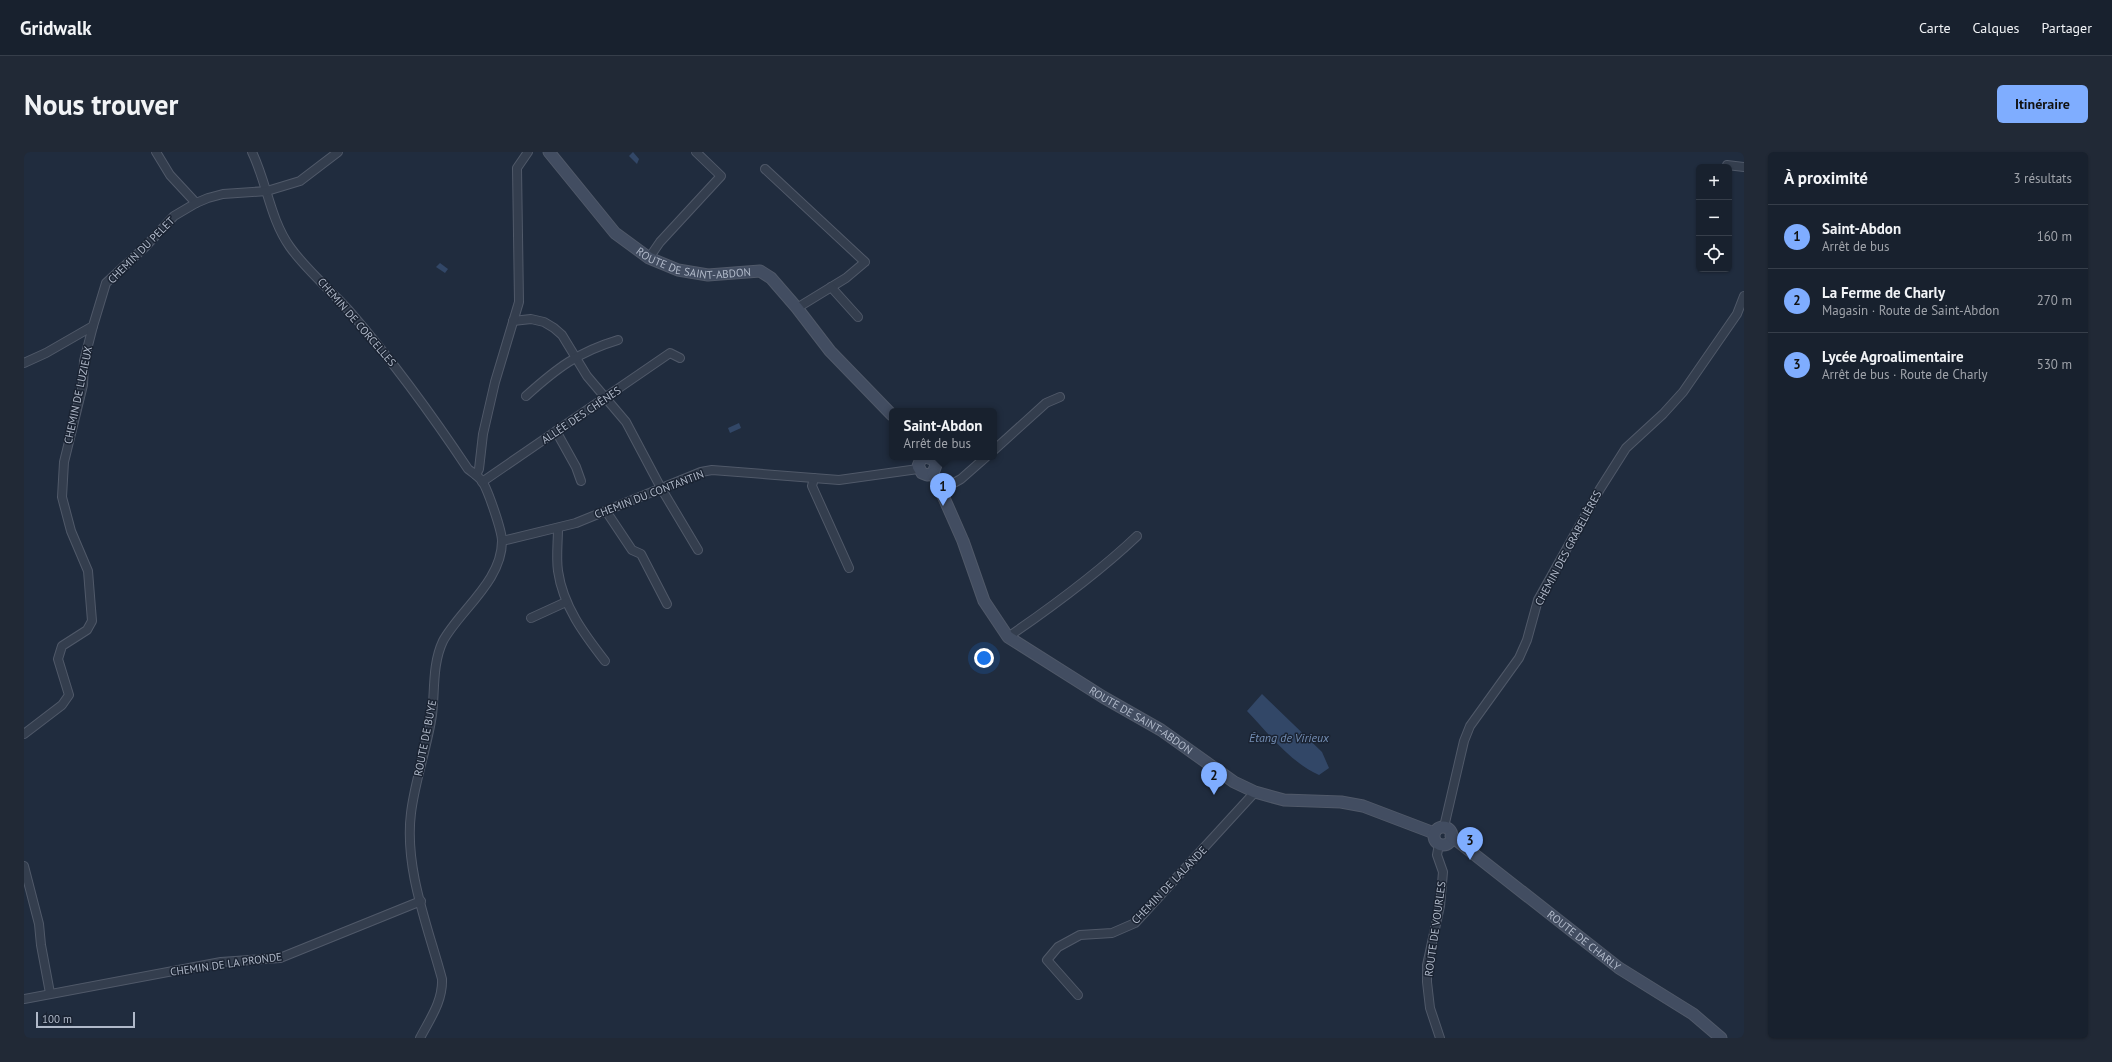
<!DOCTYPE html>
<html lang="fr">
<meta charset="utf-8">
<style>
body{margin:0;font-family:"PT Sans",sans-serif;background:#212936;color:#f1f3f6}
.controls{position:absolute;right:12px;top:12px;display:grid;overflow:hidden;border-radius:6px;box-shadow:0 1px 3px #0004}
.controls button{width:36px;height:36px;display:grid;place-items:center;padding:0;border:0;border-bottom:1px solid #363e4a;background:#18212e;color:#f1f3f6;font:20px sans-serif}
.scale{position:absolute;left:12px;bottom:10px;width:99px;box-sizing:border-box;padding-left:4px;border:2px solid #b0b9c9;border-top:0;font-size:11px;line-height:14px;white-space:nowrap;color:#b0b9c9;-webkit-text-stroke:3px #1a2332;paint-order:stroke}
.you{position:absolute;left:960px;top:506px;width:14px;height:14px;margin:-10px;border:3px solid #fff;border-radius:50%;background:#1a73e8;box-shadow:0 0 0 6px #1a73e833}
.badge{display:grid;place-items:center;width:26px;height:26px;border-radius:50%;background:#7fadff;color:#111;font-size:13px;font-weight:700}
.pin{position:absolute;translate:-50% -33px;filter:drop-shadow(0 1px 2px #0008)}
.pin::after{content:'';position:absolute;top:21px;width:14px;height:12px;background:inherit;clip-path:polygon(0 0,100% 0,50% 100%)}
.popup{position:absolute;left:865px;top:256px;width:108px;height:52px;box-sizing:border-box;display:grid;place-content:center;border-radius:6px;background:#18212e;filter:drop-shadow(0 1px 3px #0005);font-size:13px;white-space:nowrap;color:#9fa3aa}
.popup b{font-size:15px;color:#f1f3f6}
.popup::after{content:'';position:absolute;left:50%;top:100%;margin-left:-8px;border:8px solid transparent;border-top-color:#18212e}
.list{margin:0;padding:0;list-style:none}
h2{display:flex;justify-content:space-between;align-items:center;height:52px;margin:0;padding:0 16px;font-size:17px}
h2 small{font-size:13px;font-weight:400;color:#9fa3aa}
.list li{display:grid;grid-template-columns:26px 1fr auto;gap:12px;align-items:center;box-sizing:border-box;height:64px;padding:0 16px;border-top:1px solid #363e4a}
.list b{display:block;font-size:15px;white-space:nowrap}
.list p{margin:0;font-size:13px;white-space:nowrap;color:#9fa3aa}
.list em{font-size:13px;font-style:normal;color:#9fa3aa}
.icon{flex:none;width:22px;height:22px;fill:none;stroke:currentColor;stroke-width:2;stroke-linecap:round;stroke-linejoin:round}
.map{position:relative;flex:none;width:1720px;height:886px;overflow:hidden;border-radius:6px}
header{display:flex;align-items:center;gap:24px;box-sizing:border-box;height:56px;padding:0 20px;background:#18212e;border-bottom:1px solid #363e4a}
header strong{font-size:19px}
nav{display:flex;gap:22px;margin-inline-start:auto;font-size:14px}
.intro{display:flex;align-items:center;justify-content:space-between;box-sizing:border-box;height:96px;padding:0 24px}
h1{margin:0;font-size:28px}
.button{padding:10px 18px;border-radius:6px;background:#7fadff;color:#111;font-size:14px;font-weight:700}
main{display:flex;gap:24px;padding:0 24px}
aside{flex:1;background:#18212e;border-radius:6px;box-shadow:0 1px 3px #0004}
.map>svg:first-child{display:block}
.water{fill:#324767}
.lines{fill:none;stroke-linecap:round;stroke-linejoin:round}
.minor-casing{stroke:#505969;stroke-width:10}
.secondary-casing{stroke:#505969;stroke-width:13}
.minor{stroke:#343e4e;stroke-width:8}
.secondary{stroke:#424d61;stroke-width:11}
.labels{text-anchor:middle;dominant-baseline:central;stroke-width:3;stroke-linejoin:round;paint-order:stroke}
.street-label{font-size:11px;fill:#b0b9c9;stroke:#1a2332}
.water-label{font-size:12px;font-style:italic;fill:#748eb4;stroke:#1a2332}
</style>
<header>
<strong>Gridwalk</strong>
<nav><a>Carte</a><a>Calques</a><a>Partager</a></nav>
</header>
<div class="intro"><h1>Nous trouver</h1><a class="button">Itinéraire</a></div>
<main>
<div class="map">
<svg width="1720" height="886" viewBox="0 0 1720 886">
<rect width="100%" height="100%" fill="#202c3e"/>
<g class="water">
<polygon points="609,0 615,7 613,12 605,4"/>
<polygon points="416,111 424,117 421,121 412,115"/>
<polygon points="715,271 717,276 706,281 704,276"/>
<path d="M1238 542 1298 600 1305 616 1295 623C1266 610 1244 581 1223 559Z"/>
</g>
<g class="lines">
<defs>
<g id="minor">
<polyline points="132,0 146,23 172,51"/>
<path d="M228 0C243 31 246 67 266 95 283 119 309 140 328 162 370 211 408 263 444 317 449 321 454 324 458 329 464 338 478 379 478 389 478 429 436 458 419 489 408 512 411 539 408 563 403 596 391 628 387 661 380 716 404 775 418 827 419 849 406 867 396 886"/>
<polyline points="1703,13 1720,15"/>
<polyline points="741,17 841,110 822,126 773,156"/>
<polyline points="625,106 636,90 697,24 672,0"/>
<polyline points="807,135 834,165"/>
<polyline points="489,169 507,167 520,170 530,176 538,183 563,224 602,270 637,336 674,398"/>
<polyline points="0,211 22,201 69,174 82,131 121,95 150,64 172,51 184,46 199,42 243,39 276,29 314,0"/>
<path d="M502 244C533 216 554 200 594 188"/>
<polyline points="532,279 552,315 557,329"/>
<polyline points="970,298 1022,251 1036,245"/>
<polyline points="452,323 455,317 459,282 471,230 495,150 493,16 504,0"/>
<polyline points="790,326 788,334 825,416"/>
<polyline points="458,330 646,201 656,206"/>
<polyline points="917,338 937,327 962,305"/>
<polyline points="582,359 608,398 617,402 643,452"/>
<path d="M534 376C534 390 532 405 534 419 539 454 560 482 581 509"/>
<polyline points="478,389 552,371 677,320 688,318 815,328 894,317"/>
<polyline points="507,466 542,450"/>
<path d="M984 485C1029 454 1073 422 1113 384"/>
<polyline points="0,582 38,553 45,543 34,507 38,494 63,478 68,469 64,419 47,379 38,345 40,310 59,233 60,209 69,174"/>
<polyline points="1420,675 1440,589 1446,574 1495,506 1503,488 1514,448 1576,337 1602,296 1639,262 1659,240 1713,162 1720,144"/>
<polyline points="1415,692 1413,703 1419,720 1416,754 1403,813 1403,830 1406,856 1416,886"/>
<polyline points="0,714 15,772 17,793 26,841"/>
<polyline points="1054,843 1023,808 1034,795 1056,783 1088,781 1111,771 1231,640"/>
<polyline points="0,847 197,810 256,806 397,749"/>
</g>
<g id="secondary">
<path id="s1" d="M525 0 591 81 625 106 654 118 684 123 736 119 747 126 773 156 806 199 868 263"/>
<polyline points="902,305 897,307 894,314 898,321 903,323 909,321 912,313 910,308 902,305"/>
<path id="s2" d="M909 321 939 389 960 449 984 485 1079 545 1137 578 1210 630 1231 640 1260 648 1317 650 1339 654 1410 681"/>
<circle cx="1419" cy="684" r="9"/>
<path id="s3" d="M1427 684 1595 816 1669 862 1697 886"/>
</g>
</defs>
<use href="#minor" class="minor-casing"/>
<use href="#secondary" class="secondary-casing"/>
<use href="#minor" class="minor"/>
<use href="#secondary" class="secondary"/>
</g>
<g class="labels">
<g class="street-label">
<text transform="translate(117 98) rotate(-45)">CHEMIN DU PELET</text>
<text stroke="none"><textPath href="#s1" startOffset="192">ROUTE DE SAINT-ABDON</textPath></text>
<text transform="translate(333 170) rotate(49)">CHEMIN DE CORCELLES</text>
<text transform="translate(54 243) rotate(-78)">CHEMIN DE LUZIEUX</text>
<text transform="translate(557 263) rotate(-34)">ALLÉE DES CHÊNES</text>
<text transform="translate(625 342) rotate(-21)">CHEMIN DU CONTANTIN</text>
<text transform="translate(1544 396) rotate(-62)">CHEMIN DES GRABELIÈRES</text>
<text stroke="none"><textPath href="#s2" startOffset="338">ROUTE DE SAINT-ABDON</textPath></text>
<text transform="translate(401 586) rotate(-79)">ROUTE DE BUYE</text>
<text transform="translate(1145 733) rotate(-46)">CHEMIN DE LALANDE</text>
<text transform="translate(1411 777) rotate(-82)">ROUTE DE VOURLES</text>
<text stroke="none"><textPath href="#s3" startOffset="169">ROUTE DE CHARLY</textPath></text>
<text transform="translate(202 812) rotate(-8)">CHEMIN DE LA PRONDE</text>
</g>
<g class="water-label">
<text x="1265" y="585">Étang de Virieux</text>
</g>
</g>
</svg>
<div class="controls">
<button>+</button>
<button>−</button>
<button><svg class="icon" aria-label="locate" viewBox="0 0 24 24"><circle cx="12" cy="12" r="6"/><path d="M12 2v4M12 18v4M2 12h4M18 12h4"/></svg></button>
</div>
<div class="scale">100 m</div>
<div class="you"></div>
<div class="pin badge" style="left:919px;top:354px">1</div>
<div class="popup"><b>Saint-Abdon</b>Arrêt de bus</div>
<div class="pin badge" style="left:1190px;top:643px">2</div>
<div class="pin badge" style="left:1446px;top:708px">3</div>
</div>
<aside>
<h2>À proximité<small>3 résultats</small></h2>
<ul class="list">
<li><span class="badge">1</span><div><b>Saint-Abdon</b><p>Arrêt de bus</p></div><em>160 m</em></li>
<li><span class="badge">2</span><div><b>La Ferme de Charly</b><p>Magasin · Route de Saint-Abdon</p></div><em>270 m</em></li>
<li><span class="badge">3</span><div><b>Lycée Agroalimentaire</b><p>Arrêt de bus · Route de Charly</p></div><em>530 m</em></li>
</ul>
</aside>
</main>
